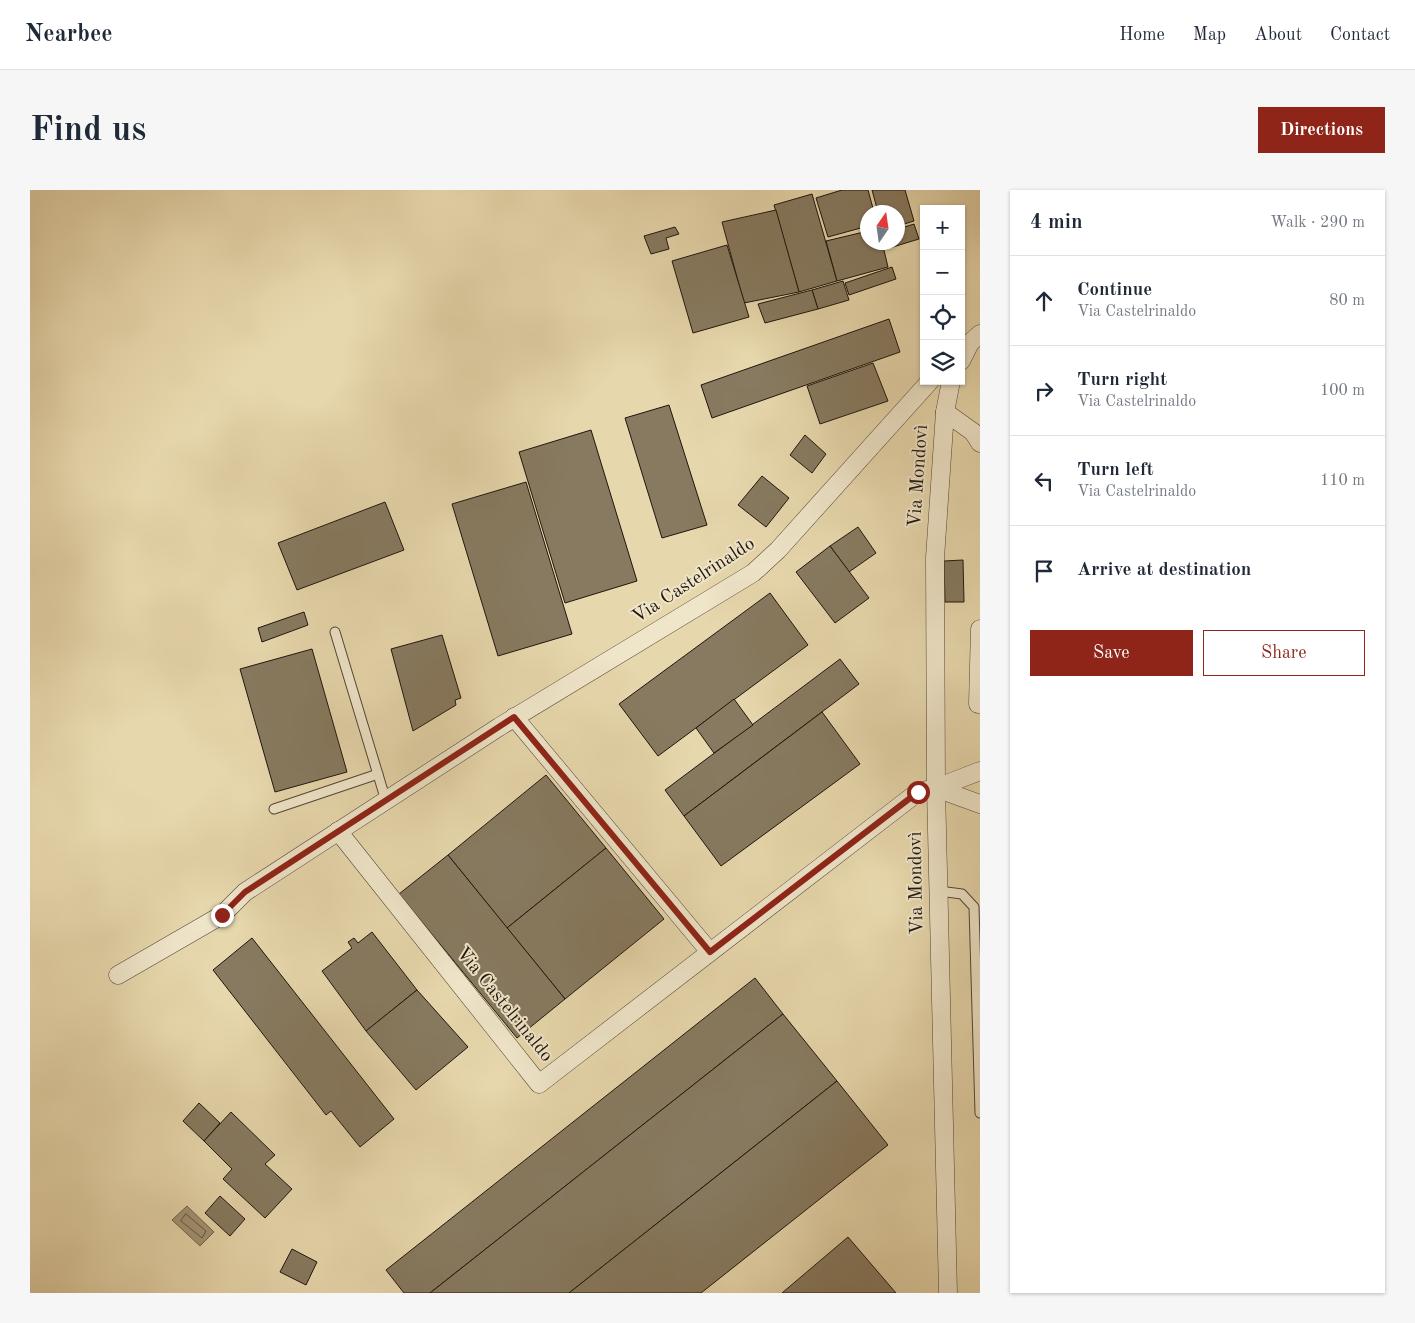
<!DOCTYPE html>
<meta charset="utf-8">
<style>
body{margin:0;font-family:"Old Standard TT",serif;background:#f6f6f7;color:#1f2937}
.controls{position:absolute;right:15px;top:15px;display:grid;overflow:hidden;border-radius:0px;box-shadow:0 1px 4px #0004}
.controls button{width:45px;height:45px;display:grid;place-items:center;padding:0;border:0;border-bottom:1px solid #e0e1e3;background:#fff;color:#1f2937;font:25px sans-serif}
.compass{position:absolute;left:830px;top:15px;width:45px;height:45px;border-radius:50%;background:#fff;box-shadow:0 1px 4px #0004;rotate:13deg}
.stop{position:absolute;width:15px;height:15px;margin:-11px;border:4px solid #8f2418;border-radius:50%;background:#fff}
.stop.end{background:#8f2418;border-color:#fff;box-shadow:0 1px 5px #0008}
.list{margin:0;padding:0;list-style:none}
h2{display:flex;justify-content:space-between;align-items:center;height:65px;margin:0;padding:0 20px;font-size:21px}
h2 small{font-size:16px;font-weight:400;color:#747a83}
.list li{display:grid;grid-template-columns:32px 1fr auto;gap:15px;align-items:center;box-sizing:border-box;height:90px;padding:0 20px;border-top:1px solid #e0e1e3}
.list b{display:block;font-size:19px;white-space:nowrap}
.list p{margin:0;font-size:16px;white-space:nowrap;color:#747a83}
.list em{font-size:16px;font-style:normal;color:#747a83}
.actions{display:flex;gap:10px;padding:15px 20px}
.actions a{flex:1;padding:11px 0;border:1px solid #8f2418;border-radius:0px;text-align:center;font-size:18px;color:#8f2418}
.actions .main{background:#8f2418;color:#fff}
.icon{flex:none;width:28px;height:28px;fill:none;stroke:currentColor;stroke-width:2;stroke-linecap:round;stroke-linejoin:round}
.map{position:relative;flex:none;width:950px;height:1103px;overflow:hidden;border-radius:0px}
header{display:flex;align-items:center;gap:30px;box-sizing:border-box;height:70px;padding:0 25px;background:#fff;border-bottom:1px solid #e0e1e3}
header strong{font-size:24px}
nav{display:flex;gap:28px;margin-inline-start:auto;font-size:18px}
.intro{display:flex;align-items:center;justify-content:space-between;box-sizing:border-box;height:120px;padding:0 30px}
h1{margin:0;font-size:35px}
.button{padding:12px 22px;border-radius:0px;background:#8f2418;color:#fff;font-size:18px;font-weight:700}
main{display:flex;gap:30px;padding:0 30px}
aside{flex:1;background:#fff;border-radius:0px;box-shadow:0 1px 4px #0004}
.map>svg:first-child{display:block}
.water{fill:#a39576;stroke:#6e624c}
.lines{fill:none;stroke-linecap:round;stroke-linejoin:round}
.shore{stroke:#605542;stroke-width:1}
.building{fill:#877a60;stroke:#1e150d}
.service-casing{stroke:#504635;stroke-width:11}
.minor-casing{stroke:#504635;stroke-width:19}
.service{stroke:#efe5c9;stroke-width:9}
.minor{stroke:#efe5c9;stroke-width:18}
.route{stroke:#8f2418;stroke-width:6}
.labels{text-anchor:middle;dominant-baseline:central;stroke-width:4;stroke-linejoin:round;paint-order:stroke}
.street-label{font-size:19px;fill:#1e150d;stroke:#efe5c9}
</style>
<header>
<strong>Nearbee</strong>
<nav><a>Home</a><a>Map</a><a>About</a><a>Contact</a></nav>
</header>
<div class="intro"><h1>Find us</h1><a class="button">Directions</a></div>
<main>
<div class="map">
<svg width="950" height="1103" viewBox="0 0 950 1103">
<rect width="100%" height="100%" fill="#e7d7ac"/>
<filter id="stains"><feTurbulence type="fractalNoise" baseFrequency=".004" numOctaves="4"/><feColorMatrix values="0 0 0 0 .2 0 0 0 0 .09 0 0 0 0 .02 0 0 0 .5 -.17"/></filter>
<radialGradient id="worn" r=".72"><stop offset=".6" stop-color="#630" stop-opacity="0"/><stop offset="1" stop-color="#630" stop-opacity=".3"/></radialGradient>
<polygon class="water" points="157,1016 184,1042 170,1056 142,1030"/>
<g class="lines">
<polygon class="shore" points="156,1024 176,1041 172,1048 151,1031"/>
</g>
<g class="building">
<polygon points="812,0 838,0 844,22 838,22 838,36 798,47 786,8"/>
<polygon points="842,0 875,0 884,31 868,36 868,22 848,22"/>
<polygon points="782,4 807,91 769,102 744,15"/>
<polygon points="746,20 769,102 714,113 692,32"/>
<polygon points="884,34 889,49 856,59 854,52 868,52 868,39"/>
<polygon points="645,37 649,44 636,48 639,59 621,64 614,46"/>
<polygon points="838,41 838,52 852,52 858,77 807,91 796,51"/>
<polygon points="697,55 719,127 663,143 642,71"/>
<polygon points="862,77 866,89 819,105 815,93"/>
<polygon points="813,91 819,110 788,119 782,100"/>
<polygon points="782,100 788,119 735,133 728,114"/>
<polygon points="859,129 870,162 682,228 671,195"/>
<polygon points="843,173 858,211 790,234 777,196"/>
<polygon points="639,215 677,335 632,348 595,228"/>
<polygon points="561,240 607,391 535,413 489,262"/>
<polygon points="775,245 796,264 782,283 760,265"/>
<polygon points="732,286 759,308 736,337 708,315"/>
<polygon points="496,292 542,444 468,466 422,314"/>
<polygon points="355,312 374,360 267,400 248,353"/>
<polygon points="828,337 846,363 819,382 800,356"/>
<polygon points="800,356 839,408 805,433 766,382"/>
<polygon points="933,370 934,412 915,412 914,371"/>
<polygon points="740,403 778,455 628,566 589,514"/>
<polygon points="274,422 278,435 232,452 228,438"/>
<polygon points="412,445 431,508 425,510 426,515 383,541 361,459"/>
<polygon points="282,459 317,582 245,602 210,479"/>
<polygon points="810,469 829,494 654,626 635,600"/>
<polygon points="704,509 723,535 684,563 666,538"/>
<polygon points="792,522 830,574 691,676 654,626"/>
<polygon points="516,585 576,658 477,738 418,665"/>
<polygon points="576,658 634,729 535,809 477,738"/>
<polygon points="418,665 535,809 487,848 369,704"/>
<polygon points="342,742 387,800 336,841 292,781 322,758 318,752 324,748 328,753"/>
<polygon points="222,748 364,929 330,957 301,921 296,925 183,780"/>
<polygon points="725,788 753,824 400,1103 374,1103 356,1080"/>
<polygon points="387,800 438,857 386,900 336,841"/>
<polygon points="753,824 807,891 539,1103 400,1103"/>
<polygon points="807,891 858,955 671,1103 539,1103"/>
<polygon points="169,913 190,933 174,951 153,931"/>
<polygon points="201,922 245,965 235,974 262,999 235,1028 193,989 202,979 174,951"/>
<polygon points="190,1006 215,1029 200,1046 175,1023"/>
<polygon points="818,1047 866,1103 752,1103"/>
<polygon points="262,1059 287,1072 276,1095 250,1082"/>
</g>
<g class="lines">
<defs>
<g id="service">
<polyline points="305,442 356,611"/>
<polyline points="244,619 348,584"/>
<polyline points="909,701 932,704 944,717 950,923"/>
</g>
<g id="minor">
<polyline points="931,171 940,153 950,144"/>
<polyline points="915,222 943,242 950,253"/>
<polyline points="948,514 950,439"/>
<polyline points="484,527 680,762"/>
<polyline points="906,598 950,614"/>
<polyline points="308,641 509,894 888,602 906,598 950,581"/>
<polyline points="88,785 192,725 215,702 469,537 723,383 748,360 900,191"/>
<polyline points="918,1103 906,598 905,368 915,222 921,191"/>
</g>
</defs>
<use href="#service" class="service-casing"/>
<use href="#minor" class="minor-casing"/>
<use href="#service" class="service"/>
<use href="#minor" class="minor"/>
</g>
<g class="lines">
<polyline class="route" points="192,725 215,702 484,527 680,762 888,602"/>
</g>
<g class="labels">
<g class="street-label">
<text transform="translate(889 286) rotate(-86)">Via Mondovì</text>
<text transform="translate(664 391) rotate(-33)">Via Castelrinaldo</text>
<text transform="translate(887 693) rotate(-91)">Via Mondovì</text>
<text transform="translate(474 815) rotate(51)">Via Castelrinaldo</text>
</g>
</g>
<rect width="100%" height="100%" filter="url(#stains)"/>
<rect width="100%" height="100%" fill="url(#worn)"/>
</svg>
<div class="controls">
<button>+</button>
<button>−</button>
<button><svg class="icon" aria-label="locate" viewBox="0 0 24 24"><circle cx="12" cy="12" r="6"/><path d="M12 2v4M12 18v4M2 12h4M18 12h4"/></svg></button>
<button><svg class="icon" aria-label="layers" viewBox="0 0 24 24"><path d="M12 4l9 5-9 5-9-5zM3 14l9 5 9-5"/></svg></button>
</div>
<svg class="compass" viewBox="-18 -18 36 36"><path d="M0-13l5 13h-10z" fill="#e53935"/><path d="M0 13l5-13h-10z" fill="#747a83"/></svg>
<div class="stop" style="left:888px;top:602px"></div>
<div class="stop end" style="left:192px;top:725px"></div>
</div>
<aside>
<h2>4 min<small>Walk · 290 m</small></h2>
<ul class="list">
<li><svg class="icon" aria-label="ahead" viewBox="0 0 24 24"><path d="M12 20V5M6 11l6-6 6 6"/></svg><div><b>Continue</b><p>Via Castelrinaldo</p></div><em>80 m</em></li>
<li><svg class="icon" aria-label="right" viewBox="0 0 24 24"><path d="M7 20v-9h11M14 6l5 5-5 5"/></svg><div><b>Turn right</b><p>Via Castelrinaldo</p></div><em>100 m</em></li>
<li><svg class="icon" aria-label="left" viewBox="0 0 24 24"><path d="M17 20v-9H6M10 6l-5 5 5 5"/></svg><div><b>Turn left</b><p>Via Castelrinaldo</p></div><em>110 m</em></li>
<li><svg class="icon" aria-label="arrive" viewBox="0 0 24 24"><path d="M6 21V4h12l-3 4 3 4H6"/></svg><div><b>Arrive at destination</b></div></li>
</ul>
<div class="actions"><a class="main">Save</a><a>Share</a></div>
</aside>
</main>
